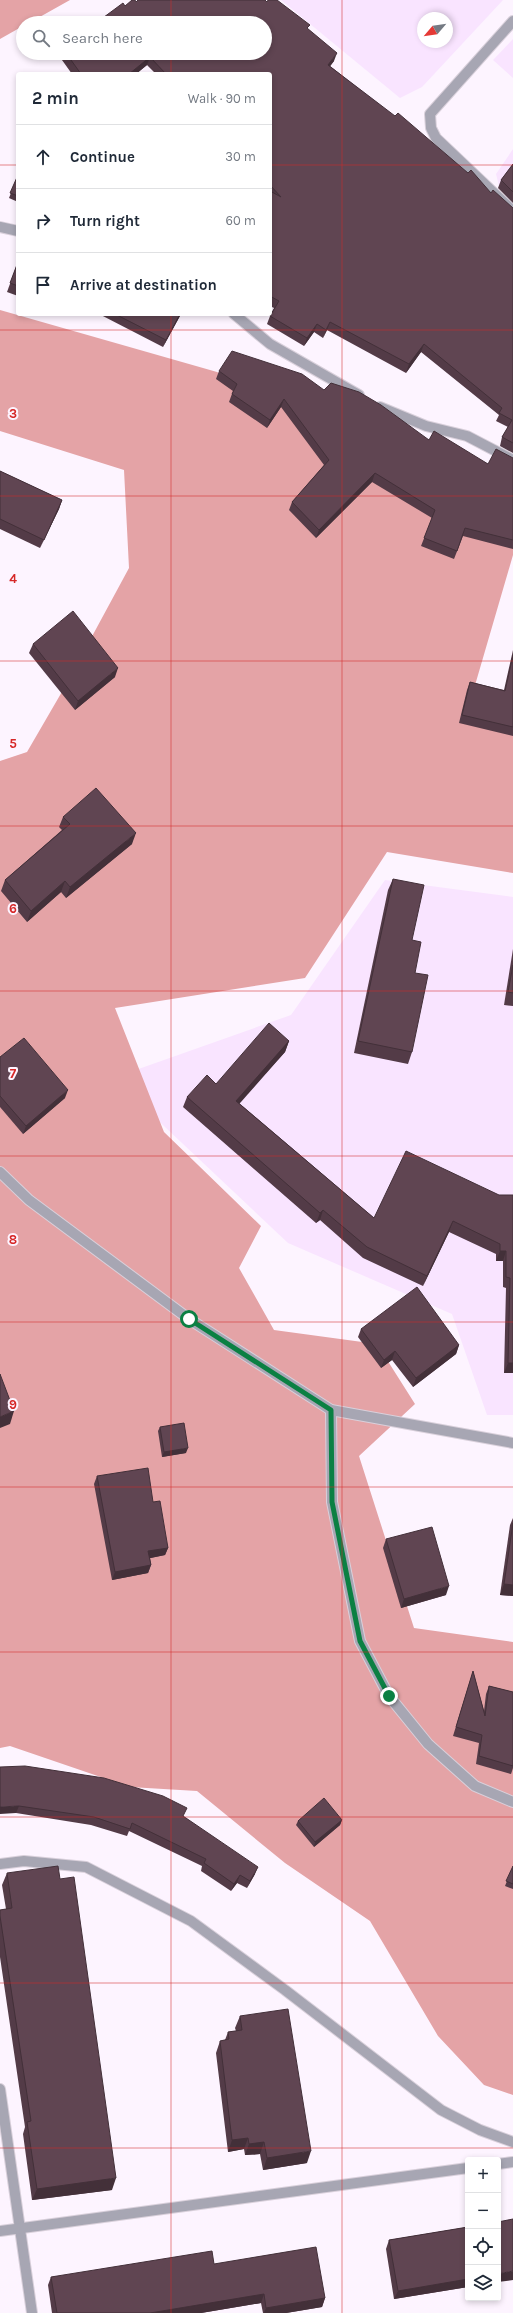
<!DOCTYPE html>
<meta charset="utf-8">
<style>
body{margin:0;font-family:Karla,sans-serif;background:#f2f2f3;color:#1f2937}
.controls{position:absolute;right:12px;bottom:12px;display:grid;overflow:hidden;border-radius:4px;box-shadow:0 2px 6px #0003}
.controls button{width:36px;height:36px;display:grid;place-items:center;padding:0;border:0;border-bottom:1px solid #e0e1e3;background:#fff;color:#1f2937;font:20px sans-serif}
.compass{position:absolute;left:417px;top:12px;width:36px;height:36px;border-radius:50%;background:#fff;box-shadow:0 2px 6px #0003;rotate:241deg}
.stop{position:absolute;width:12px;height:12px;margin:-9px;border:3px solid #0b8043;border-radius:50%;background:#fff}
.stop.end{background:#0b8043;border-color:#fff;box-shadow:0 1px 4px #0008}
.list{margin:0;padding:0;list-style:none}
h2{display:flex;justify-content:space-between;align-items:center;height:52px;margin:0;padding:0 16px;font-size:17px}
h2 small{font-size:13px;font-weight:400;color:#747a83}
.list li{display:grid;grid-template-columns:26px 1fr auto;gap:12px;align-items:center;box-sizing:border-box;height:64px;padding:0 16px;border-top:1px solid #e0e1e3}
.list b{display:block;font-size:15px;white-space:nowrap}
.list em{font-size:13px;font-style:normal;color:#747a83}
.icon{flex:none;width:22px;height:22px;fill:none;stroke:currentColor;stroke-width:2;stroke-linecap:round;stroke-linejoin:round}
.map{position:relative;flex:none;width:513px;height:2313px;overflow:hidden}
.search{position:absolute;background:#fff;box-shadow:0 2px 6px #0003;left:16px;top:16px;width:256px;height:44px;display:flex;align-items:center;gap:10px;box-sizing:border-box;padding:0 14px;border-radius:22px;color:#747a83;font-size:15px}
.panel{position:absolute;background:#fff;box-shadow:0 2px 6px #0003;left:16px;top:72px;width:256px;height:244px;border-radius:4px}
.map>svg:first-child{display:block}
.built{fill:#f9e4ff;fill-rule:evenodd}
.forest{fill:#e4a3a6}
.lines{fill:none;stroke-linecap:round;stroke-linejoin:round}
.minor-casing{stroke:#d9d0db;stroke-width:12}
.minor{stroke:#a7a6b3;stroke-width:10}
.wall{fill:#533b47}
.shaded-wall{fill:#433039}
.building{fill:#604552;stroke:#433039}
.route{stroke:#0b8043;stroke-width:5}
.grid{fill:none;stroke:#d62828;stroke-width:1;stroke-opacity:0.55}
.grid-label{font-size:13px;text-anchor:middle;font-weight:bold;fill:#d62828;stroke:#fdf4ff;stroke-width:4;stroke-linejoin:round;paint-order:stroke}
</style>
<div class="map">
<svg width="513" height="2313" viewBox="0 0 513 2313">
<rect width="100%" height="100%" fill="#fdf4ff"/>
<g class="built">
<path d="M281 0H503L422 87 400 98ZM423 18H447V42H423Z"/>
<polygon points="513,39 513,78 493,60"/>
<polygon points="513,149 513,197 499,186 496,174"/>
<polygon points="385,880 513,897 513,1415 487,1415 452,1314 288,1243 113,1078 291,1015"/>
</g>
<g class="forest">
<polygon points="0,0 70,0 29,23 23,23 23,26 0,39"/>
<polygon points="0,310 217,372 513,529 513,555 471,699 513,709 513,873 387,852 305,978 115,1008 164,1132 261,1226 239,1268 274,1330 377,1344 415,1404 359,1456 414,1628 513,1642 513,2095 484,2085 438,2036 370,1921 285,1863 197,1791 130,1787 10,1746 0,1748 0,761 27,752 63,690 129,568 124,470 0,431"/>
</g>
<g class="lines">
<defs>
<g id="minor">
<polyline points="513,21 430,114 431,128 436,138 513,211"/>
<polyline points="0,227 18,231"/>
<polyline points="234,314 270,344 359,395"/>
<polyline points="380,407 426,426 467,436 513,460"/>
<polyline points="0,1172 29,1200 189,1319 331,1410 513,1443"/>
<polyline points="331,1410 332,1502 360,1641 389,1696 428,1744 475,1786 513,1802"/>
<polyline points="0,1864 24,1861 86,1867 191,1921 285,1990 441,2110 480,2130 513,2142"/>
<polyline points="0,2089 32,2313"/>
<polyline points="498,2164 513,2162"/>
<polyline points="0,2231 468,2168"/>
</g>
</defs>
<use href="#minor" class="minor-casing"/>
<use href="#minor" class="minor"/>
</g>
<g class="wall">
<polygon points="136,2 308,29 334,61 330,66 491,193 513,208 513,453 500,446 502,437 508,427 496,421 499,415 421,352 406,373 327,330 323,338 314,332 304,346 267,324 270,316 274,308 270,306 270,74 156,74 147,65 136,74 72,74 57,53 265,53 125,6"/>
<polygon points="513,164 513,203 498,188 501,180"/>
<polygon points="18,175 18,202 9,198"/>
<polygon points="18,262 18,296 7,292"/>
<polygon points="99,314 181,314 163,347"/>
<polygon points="219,371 324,390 429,440 488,464 513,458 513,549 463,536 454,559 421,546 432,518 372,482 316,538 289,510 292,502 324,465 281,407 267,428 229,402 233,391 216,379"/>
<polygon points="0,471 62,500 59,509 40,548 0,529"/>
<polygon points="33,644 115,677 75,710 29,653"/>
<polygon points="513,650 513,736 459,723 467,690 470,682 504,690"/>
<polygon points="63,817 132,844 66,898 61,892 27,922 1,891 5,880 62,830 59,827"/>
<polygon points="393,879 412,940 415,973 412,1052 408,1064 354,1053 388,890"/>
<polygon points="513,949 513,1006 504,1005"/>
<polygon points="289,1041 285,1052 239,1103 374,1218 499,1195 513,1195 513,1373 504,1373 506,1288 503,1287 503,1261 496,1261 496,1254 449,1232 423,1286 363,1258 320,1220 316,1223 183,1107 187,1097 216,1084"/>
<polygon points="0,1057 65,1098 23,1134 0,1107"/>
<polygon points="361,1329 459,1345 456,1354 413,1387 392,1360 381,1368 358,1337"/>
<polygon points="160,1427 186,1453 162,1457 158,1431"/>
<polygon points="97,1476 153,1502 168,1548 165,1555 150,1558 151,1565 148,1573 112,1580 94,1484"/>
<polygon points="513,1518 513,1596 500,1595 510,1525"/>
<polygon points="386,1539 446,1595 401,1608 383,1548"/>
<polygon points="473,1671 484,1711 486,1694 489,1686 513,1692 513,1768 511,1774 476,1764 479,1743 453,1736"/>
<polygon points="0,1767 184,1817 255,1874 247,1888 237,1883 231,1891 201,1871 202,1866 129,1831 127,1836 91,1825 16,1813"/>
<polygon points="342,1820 340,1825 314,1847 296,1825 298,1821"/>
<polygon points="513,1866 513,1889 505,1886"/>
<polygon points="7,1873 60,1879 112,2190 32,2200 23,2134 25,2127 0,1957 0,1910 6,1909 2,1885"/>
<polygon points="240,2016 307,2163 263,2170 260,2154 245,2155 244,2149 228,2152 216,2053 220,2041 225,2040 228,2032 236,2031 235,2028"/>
<polygon points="468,2227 468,2287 394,2299 386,2249 389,2240"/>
<polygon points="214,2264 325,2298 322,2307 286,2313 263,2313 261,2303 201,2313 52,2313 48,2285 51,2277"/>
</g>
<g class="shaded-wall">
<polygon points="337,53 334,61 325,73 328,65"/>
<polygon points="150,57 147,65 136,74 129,74"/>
<polygon points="180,314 181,314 163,347 166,340"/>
<polygon points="330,322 327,330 323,338 326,330"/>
<polygon points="317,324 314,332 304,346 307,338"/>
<polygon points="424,344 421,352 406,373 409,364"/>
<polygon points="284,399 281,407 267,428 270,420"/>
<polygon points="375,473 372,482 316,538 319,530"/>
<polygon points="62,500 59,509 40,548 44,540"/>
<polygon points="118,668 115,677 75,710 78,701"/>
<polygon points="136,833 132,844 66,898 70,887"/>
<polygon points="65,881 61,892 27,922 31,911"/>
<polygon points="289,1041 285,1052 233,1111 236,1101"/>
<polygon points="68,1090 65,1098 23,1134 26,1126"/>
<polygon points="323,1210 320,1220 316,1223 320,1213"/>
<polygon points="453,1221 449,1232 423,1286 427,1276"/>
<polygon points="500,1251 506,1251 503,1261 496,1261"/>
<polygon points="459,1345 456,1354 413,1387 416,1378"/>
<polygon points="395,1351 392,1360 381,1368 384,1360"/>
<polygon points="508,1363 513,1363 513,1373 504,1373"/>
<polygon points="14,1411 10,1424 0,1428 0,1417"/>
<polygon points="188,1448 186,1453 162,1457 164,1452"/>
<polygon points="168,1548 165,1555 146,1559 148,1551"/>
<polygon points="151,1565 148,1573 112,1580 115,1572"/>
<polygon points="504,1584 513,1585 513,1596 500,1595"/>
<polygon points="449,1586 446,1595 401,1608 404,1599"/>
<polygon points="19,1806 16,1813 0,1814 0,1807"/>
<polygon points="342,1820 340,1825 314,1847 315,1842"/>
<polygon points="258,1867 255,1874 247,1888 250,1881"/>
<polygon points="240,1875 237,1883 231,1891 234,1884"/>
<polygon points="248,2138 244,2149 228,2152 232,2140"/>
<polygon points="264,2142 260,2154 245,2155 249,2144"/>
<polygon points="311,2151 307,2163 263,2170 267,2158"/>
<polygon points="116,2178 112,2190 32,2200 37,2189"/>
<polygon points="513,2271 513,2280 498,2282 498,2274"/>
<polygon points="468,2279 468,2287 394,2299 398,2291"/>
<polygon points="264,2294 261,2303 201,2313 150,2313"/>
<polygon points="325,2298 322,2307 286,2313 264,2313 266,2308"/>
</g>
<g class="building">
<polygon points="132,0 135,0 136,2 138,0 265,0 267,2 268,0 277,0 310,25 307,28 337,53 328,65 395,116 398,113 468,173 471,170 491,193 493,190 513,208 513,443 502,437 512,420 499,413 502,408 424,344 409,364 330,322 326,330 317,324 307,338 270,316 279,301 270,296 270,191 281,197 270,185 270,74 166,74 150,57 129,74 81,74 66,53 265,53 265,23 96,23 123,3 125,6"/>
<polygon points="513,164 513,192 501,180"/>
<polygon points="18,175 18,196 10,193"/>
<polygon points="18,262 18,286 10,283"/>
<polygon points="115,314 180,314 166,340"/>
<polygon points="232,351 302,374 324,390 331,383 359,392 381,405 429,440 434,431 488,464 496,449 513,458 513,540 465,528 457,551 424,538 435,510 375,473 319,530 292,502 329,460 284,399 270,420 232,394 237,384 219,371"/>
<polygon points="0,471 62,500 44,540 0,519"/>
<polygon points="73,611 118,668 78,701 33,644"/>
<polygon points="513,655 513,727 462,715 470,682 505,691"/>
<polygon points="96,788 136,833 70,887 65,881 31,911 5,880 70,824 63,817"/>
<polygon points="393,879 424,885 412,940 421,942 415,973 428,975 412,1052 358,1041"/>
<polygon points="513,965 513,993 508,992"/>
<polygon points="269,1023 289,1041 236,1101 374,1218 406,1151 499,1195 513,1195 513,1363 508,1363 510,1278 506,1277 506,1251 500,1251 500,1244 453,1221 427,1276 367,1247 323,1210 320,1213 187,1097 207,1075 216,1084"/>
<polygon points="24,1038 68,1090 26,1126 0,1096 0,1057"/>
<polygon points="417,1287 459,1345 416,1378 395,1351 384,1360 361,1329"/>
<polygon points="0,1374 14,1411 0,1417"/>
<polygon points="184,1423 188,1448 164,1452 160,1427"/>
<polygon points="148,1468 153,1502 160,1501 168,1548 148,1551 151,1565 115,1572 97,1476"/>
<polygon points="513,1523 513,1585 504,1584"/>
<polygon points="432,1527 449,1586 404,1599 386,1539"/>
<polygon points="473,1671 485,1716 489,1686 513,1692 513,1766 479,1756 482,1735 456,1727"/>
<polygon points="25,1766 104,1778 163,1796 187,1808 183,1816 258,1867 250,1881 240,1875 234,1884 204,1863 206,1859 132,1823 130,1829 94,1817 19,1806 0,1807 0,1767"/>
<polygon points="324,1798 342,1820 315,1842 298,1821"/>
<polygon points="58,1866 60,1879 74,1877 116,2178 37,2189 27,2122 31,2121 0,1916 0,1910 12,1908 7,1873"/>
<polygon points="513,1866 513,1884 506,1881"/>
<polygon points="288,2009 311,2151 267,2158 264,2142 249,2144 248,2138 232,2140 220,2041 229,2039 228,2032 242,2030 240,2016"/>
<polygon points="513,2219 513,2271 498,2274 498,2222"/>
<polygon points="468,2227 468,2279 398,2291 389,2240"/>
<polygon points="316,2247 325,2298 266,2308 264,2294 150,2313 57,2313 51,2277 212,2251 214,2264"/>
</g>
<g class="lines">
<polyline class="route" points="189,1319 331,1410 332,1502 360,1641 389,1696"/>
</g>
<path class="grid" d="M171 0V23M342 0V2313M171 53V74M0 165H18M270 165H513M171 314V2313M0 330H513M0 496H513M0 661H513M0 826H513M0 991H513M0 1156H513M0 1322H513M0 1487H513M0 1652H513M0 1817H513M0 1983H513M0 2148H513"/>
<g class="grid-label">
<text x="13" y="418">3</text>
<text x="13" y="583">4</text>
<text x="13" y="748">5</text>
<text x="13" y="913">6</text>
<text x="13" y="1078">7</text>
<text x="13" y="1244">8</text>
<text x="13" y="1409">9</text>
</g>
</svg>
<div class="controls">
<button>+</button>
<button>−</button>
<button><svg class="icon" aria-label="locate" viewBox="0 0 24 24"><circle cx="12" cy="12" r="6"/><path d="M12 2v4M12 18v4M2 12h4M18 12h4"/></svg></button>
<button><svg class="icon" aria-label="layers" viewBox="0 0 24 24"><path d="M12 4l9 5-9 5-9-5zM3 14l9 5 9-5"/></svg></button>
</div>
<svg class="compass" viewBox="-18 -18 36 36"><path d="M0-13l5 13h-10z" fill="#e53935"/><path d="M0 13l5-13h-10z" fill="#747a83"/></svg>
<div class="stop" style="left:189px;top:1319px"></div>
<div class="stop end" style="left:389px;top:1696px"></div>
<div class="search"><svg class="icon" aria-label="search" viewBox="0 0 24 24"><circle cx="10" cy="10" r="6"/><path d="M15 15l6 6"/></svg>Search here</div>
<section class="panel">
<h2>2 min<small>Walk · 90 m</small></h2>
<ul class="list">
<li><svg class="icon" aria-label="ahead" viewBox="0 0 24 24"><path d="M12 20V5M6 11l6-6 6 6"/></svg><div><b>Continue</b></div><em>30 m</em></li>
<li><svg class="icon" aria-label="right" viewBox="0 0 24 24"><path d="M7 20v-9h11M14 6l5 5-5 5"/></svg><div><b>Turn right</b></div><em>60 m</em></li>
<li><svg class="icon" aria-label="arrive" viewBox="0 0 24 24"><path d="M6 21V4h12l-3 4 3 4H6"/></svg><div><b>Arrive at destination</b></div></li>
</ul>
</section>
</div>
